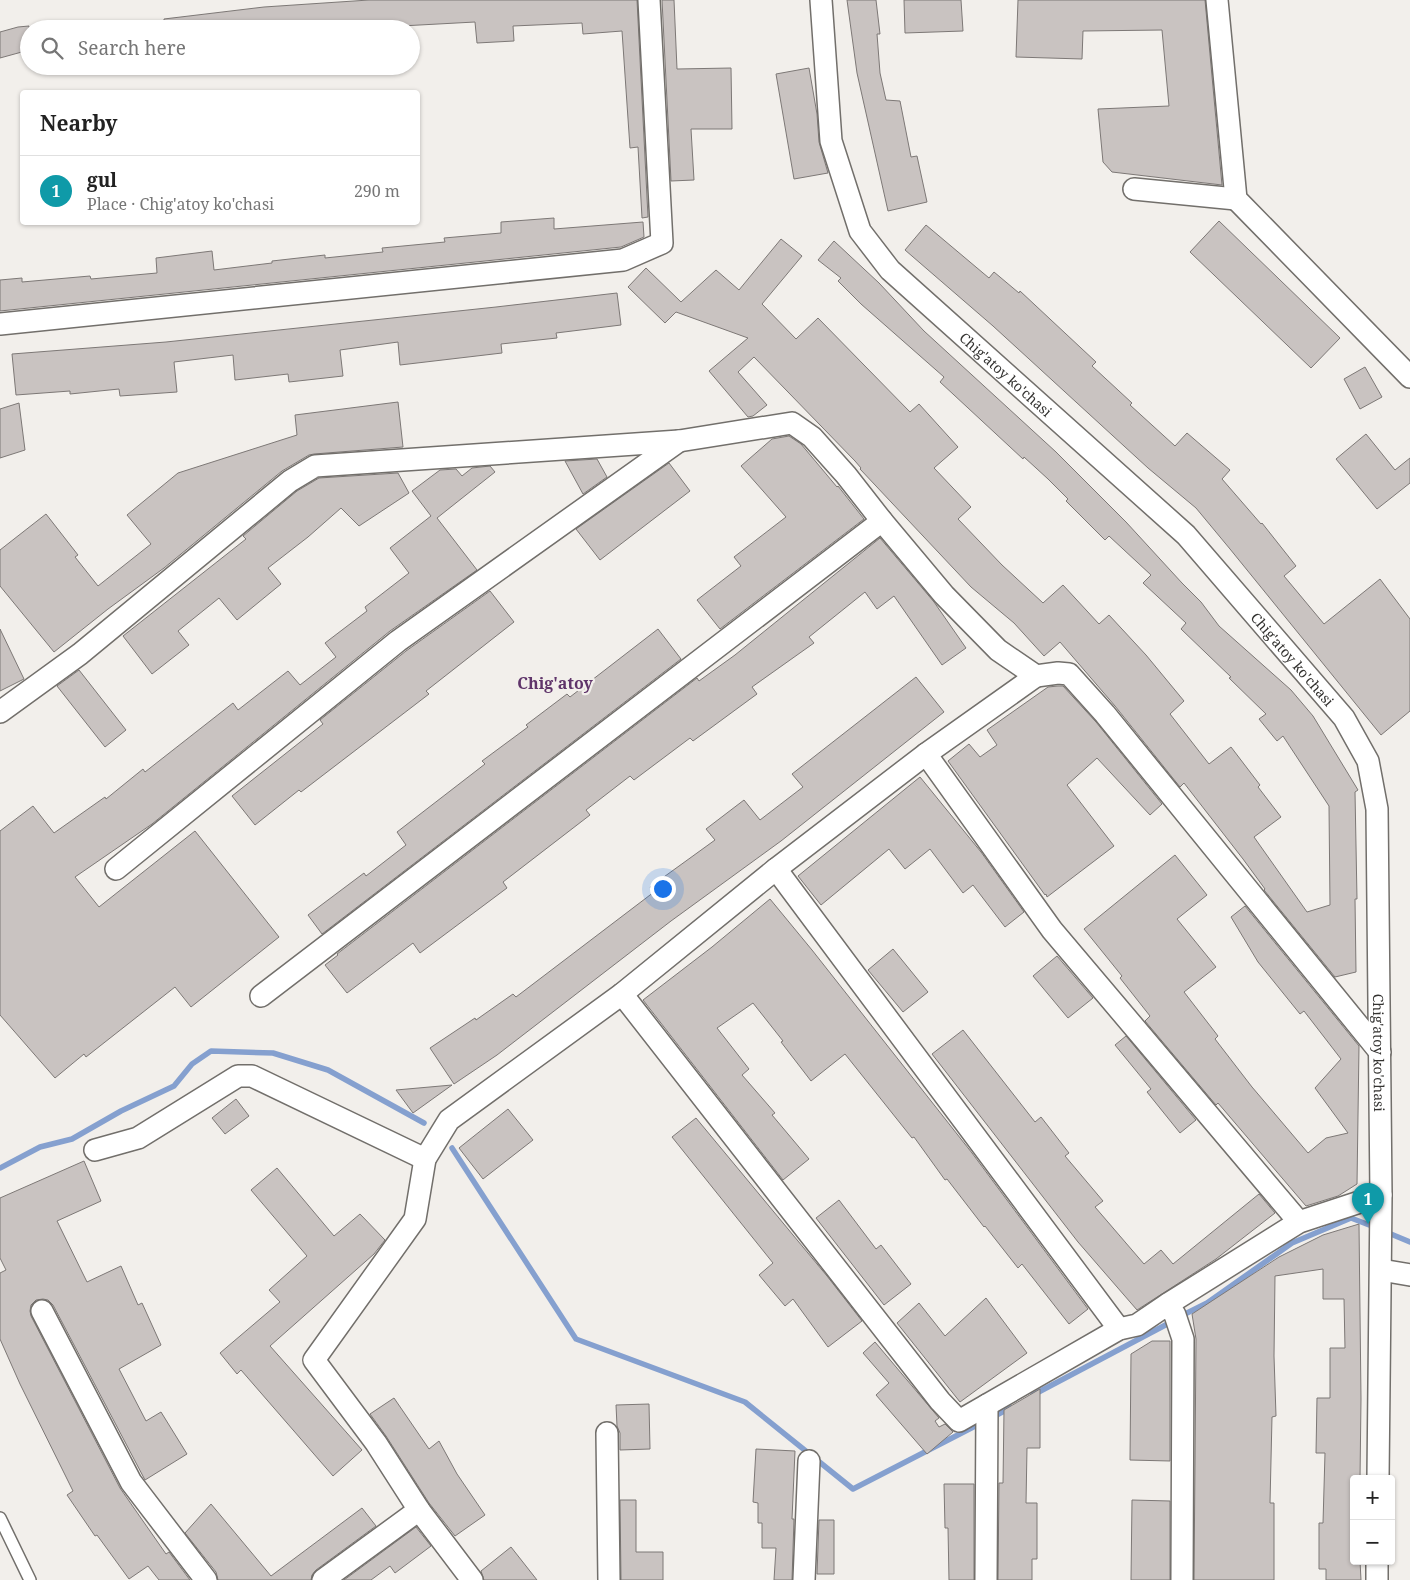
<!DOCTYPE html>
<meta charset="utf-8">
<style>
body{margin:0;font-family:"Noto Serif",serif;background:#f6f6f6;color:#222}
.controls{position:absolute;right:15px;bottom:15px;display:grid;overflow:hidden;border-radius:5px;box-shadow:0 1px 4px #0004}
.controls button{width:45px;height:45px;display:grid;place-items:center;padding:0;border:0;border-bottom:1px solid #e0e0e0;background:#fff;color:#222;font:25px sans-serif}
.you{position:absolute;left:662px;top:888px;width:18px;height:18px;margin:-12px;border:4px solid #fff;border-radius:50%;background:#1a73e8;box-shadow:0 0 0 8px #1a73e833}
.badge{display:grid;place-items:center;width:32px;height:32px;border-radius:50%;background:#a851be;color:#fff;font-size:16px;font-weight:700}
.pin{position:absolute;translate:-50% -41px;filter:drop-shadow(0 1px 2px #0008)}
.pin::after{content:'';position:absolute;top:26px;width:18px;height:15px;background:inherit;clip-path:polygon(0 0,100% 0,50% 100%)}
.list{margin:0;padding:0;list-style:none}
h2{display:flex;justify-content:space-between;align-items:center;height:65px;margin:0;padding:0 20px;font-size:21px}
h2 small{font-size:16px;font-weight:400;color:#767676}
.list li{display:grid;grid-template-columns:32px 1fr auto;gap:15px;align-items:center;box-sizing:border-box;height:70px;padding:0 20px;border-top:1px solid #e0e0e0}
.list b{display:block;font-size:19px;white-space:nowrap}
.list p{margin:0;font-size:16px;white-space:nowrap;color:#767676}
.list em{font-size:16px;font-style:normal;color:#767676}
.icon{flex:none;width:28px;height:28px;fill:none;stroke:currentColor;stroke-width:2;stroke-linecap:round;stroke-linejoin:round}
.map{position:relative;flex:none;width:1410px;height:1580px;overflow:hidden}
.search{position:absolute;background:#fff;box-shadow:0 1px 4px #0004;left:20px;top:20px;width:400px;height:55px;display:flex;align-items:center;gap:12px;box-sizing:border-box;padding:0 18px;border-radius:28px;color:#767676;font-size:19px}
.panel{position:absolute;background:#fff;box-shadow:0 1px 4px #0004;left:20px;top:90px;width:400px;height:135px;border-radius:5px}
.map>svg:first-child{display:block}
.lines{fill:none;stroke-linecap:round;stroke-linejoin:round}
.stream{stroke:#85a0cf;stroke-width:5.5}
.building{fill:#c9c3c1;stroke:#7d7876}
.service-casing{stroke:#726f6b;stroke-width:14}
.minor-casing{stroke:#726f6b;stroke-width:24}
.service{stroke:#fff;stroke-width:11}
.minor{stroke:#fff;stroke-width:21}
.labels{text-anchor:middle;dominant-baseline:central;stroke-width:4.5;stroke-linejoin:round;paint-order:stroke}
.street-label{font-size:14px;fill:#343331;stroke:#f2efeb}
.quarter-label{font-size:16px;font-weight:bold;fill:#5f346a;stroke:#f2efeb}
</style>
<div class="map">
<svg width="1410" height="1580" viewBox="0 0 1410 1580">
<rect width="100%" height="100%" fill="#f2efeb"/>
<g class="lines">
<g class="stream">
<polyline points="452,1148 576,1339 745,1402 853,1489 983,1422"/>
<polyline points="0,1168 40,1147 72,1139 121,1111 174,1086 192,1064 211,1051 273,1053 328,1070 424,1123"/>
<polyline points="1386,1232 1410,1242"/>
<polyline points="1181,1316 1207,1303 1292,1243 1351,1218 1377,1228"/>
<polyline points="1033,1395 1173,1321"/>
<polyline points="991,1418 1010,1408"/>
</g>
</g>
<g class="building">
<polygon points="369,0 637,0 648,217 642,218 638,147 630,148 622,31 583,34 582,23 513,26 514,41 477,43 475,22 401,26 401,29 164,29 164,19 264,7"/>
<polygon points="662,0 674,0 677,69 731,68 732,129 691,129 694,180 671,181"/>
<polygon points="847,0 876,0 880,34 877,34 880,73 886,100 900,101 911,157 917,156 927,202 888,211 857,73"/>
<polygon points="904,0 961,0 963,31 905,33"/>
<polygon points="1018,0 1205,0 1222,185 1112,172 1103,162 1098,109 1169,106 1162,30 1083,31 1082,59 1016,57"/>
<polygon points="29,26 29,50 0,58 0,32 18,27"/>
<polygon points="809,68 817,114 819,142 828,173 794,179 776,74"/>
<polygon points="554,218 554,229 643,222 644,237 621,247 0,311 0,280 22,278 22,282 90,276 91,279 157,273 156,258 212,251 214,270 272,263 272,261 325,255 325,258 383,252 382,248 445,242 444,238 501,233 501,222"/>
<polygon points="1219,221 1340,338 1311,368 1190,252"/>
<polygon points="926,225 989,278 994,272 1019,293 1020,291 1096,362 1092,366 1132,403 1130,405 1175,446 1187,433 1230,470 1222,479 1261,524 1262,523 1296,566 1284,576 1324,624 1380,579 1410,619 1410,711 1381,735 1230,549 1196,508 1148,468 993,326 905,250"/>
<polygon points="781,239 802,256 762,304 796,339 818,318 910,412 919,404 958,447 934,468 971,507 958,519 1002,565 1043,603 1063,585 1099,624 1109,615 1146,655 1184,701 1170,714 1209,764 1231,747 1260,785 1258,787 1281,817 1254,837 1307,912 1330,905 1329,806 1283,736 1277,741 1259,719 1266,714 1229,678 1231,677 1181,629 1186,623 1143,583 1151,575 1109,536 1105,540 1066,501 1068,499 1048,479 1024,457 1023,459 940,382 944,377 861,304 838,281 841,278 818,260 834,241 879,283 924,331 1056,452 1126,522 1182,583 1201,602 1219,626 1291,690 1313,716 1358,790 1355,792 1357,899 1355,899 1356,972 1335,977 1264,890 1265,889 1243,859 1184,783 1180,787 1115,706 1060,642 1044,656 1014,623 971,587 860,469 861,468 855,461 754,357 738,372 767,405 753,416 748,417 709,371 748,338 676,312 665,323 628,287 646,268 681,302 716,270 739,290"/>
<polygon points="617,293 621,325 556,333 557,338 501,344 502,353 400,365 398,342 340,350 343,376 289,382 288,374 235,380 233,355 174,362 177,392 120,396 119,389 70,394 70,391 16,395 12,354 166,342 496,307"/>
<polygon points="1365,367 1382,397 1360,409 1344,379"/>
<polygon points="398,402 403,447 314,454 309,455 282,471 164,568 108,609 54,652 0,586 0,550 46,514 78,555 75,557 98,586 151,544 127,515 178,473 297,435 295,415"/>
<polygon points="19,403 25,450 0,458 0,409"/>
<polygon points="1366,434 1395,470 1410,458 1410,483 1377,509 1336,459"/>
<polygon points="789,436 801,444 837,487 838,486 864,519 720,629 697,600 741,566 734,557 786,517 741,466 772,439"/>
<polygon points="597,459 607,477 583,494 565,461"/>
<polygon points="669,463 690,491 600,560 576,529"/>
<polygon points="490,466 495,472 437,518 477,570 390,631 152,824 75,877 99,907 195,831 279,937 191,1007 175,987 86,1057 84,1054 55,1078 0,1015 0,831 33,806 54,833 105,797 106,799 143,769 145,772 233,703 238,710 288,671 300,685 336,657 325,643 367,611 365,607 409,573 390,548 431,516 412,491 440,470 456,469 462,476 472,468"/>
<polygon points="398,473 409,493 359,526 341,508 308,537 268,568 281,584 237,620 219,598 178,631 189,645 152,674 123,636 246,539 243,536 297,491 319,478"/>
<polygon points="880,538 934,602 966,648 942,665 894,596 877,609 865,592 809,637 814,643 752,687 757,694 693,741 690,738 634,780 630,776 586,810 590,815 503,882 507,888 420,953 413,943 347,993 325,965 338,955 337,954 697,678 699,681 735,655"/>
<polygon points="490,591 514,622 426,691 429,694 301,792 299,790 255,825 232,796 323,724 320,720 406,651"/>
<polygon points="0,629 24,679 0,691"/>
<polygon points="658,629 681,659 322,934 308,915 364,873 366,876 406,845 397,832 485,764 482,761 528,727 526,725 567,694 570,697"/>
<polygon points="79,670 126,730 105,747 57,686"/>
<polygon points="916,677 944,712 781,841 671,921 497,1055 454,1084 430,1048 475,1018 476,1020 513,994 516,997 654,892 650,887 715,840 706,829 744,800 760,820 803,787 792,774"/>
<polygon points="1058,686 1063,686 1096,722 1162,804 1150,815 1097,758 1067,785 1114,846 1047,897 1046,894 1045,895 948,761 969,744 980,757 997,745 987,730 1048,687"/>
<polygon points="920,777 981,852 1024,912 1005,927 973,885 963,893 930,849 905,869 889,849 821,905 798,876"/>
<polygon points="1175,855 1207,895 1177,919 1216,967 1184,992 1218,1036 1215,1039 1252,1087 1308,1153 1326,1138 1348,1133 1315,1088 1341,1059 1304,1011 1300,1014 1258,962 1231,917 1245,906 1359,1046 1357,1184 1338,1196 1306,1206 1218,1103 1216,1105 1145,1021 1150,1016 1120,978 1122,976 1084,929"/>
<polygon points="770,899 812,950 972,1153 1088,1309 1069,1324 1022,1264 1018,1268 985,1226 984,1227 947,1179 945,1180 914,1137 912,1138 845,1054 811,1081 781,1042 783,1041 753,1003 717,1028 749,1069 742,1075 775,1113 772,1115 809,1159 783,1180 643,1000 712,947"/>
<polygon points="893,949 928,992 903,1012 868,970"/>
<polygon points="1057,956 1093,998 1068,1018 1033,976"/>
<polygon points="963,1030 1035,1122 1041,1117 1069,1153 1065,1156 1103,1201 1095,1207 1144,1264 1161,1250 1173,1264 1259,1194 1275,1213 1216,1259 1137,1310 1078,1242 932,1054"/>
<polygon points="1126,1036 1196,1120 1180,1133 1147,1092 1151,1089 1115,1045"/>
<polygon points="452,1085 413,1113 396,1090"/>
<polygon points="236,1099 249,1116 225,1134 212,1118"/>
<polygon points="508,1109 533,1140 483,1179 459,1148"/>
<polygon points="696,1118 827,1276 862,1321 828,1347 793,1299 785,1306 759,1275 773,1263 672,1137"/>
<polygon points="84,1161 101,1201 57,1221 87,1282 121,1266 138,1305 142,1303 161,1345 119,1369 146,1421 161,1412 187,1454 145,1480 53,1305 48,1300 43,1299 36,1300 31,1305 30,1311 31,1316 120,1488 166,1554 169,1552 190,1580 159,1580 148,1566 129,1579 97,1535 95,1536 67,1495 73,1491 20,1384 0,1339 0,1273 6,1270 0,1258 0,1198"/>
<polygon points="277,1168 334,1236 360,1214 385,1240 374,1254 270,1346 362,1450 333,1476 241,1370 237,1374 220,1353 280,1302 269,1290 307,1256 251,1190"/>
<polygon points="839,1200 876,1249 881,1245 911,1284 884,1305 816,1218"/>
<polygon points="1359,1224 1361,1399 1360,1479 1354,1479 1354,1561 1360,1561 1361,1580 1326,1580 1326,1569 1319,1569 1319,1523 1323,1523 1325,1453 1316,1453 1317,1398 1330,1398 1330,1348 1345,1348 1344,1299 1323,1299 1323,1269 1275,1276 1274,1356 1276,1416 1272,1417 1270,1503 1274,1503 1274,1580 1194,1580 1196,1339 1192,1314 1279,1257 1323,1235"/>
<polygon points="986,1298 1027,1353 960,1402 897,1323 919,1303 945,1336"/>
<polygon points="1152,1341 1170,1341 1170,1461 1130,1460 1131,1354"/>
<polygon points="875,1342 939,1418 935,1421 939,1427 945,1424 953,1432 927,1454 876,1395 889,1383 863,1353"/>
<polygon points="1040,1389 1040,1448 1027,1448 1026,1503 1037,1503 1037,1559 1032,1559 1032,1580 998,1580 999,1483 1003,1483 1004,1410"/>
<polygon points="394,1398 429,1449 439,1441 457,1474 485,1515 455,1536 429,1503 386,1436 370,1414"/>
<polygon points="649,1404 650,1449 620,1450 620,1433 617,1426 616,1405"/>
<polygon points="756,1449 795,1451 792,1519 794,1519 792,1580 774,1580 776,1548 762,1548 762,1523 758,1523 758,1503 753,1502"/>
<polygon points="944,1484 974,1484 974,1580 949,1580 948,1528 945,1528"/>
<polygon points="620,1500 636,1500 636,1552 663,1552 663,1580 621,1580"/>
<polygon points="1132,1500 1170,1501 1170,1580 1131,1580"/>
<polygon points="211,1504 271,1576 362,1508 376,1526 316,1570 312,1575 311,1580 218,1580 216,1572 185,1533"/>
<polygon points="819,1520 834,1520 834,1574 817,1574"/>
<polygon points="416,1527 431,1546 395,1573 390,1566 371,1580 344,1580"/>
<polygon points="511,1547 537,1580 484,1580 481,1571"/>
</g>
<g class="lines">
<defs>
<polyline id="service" points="0,1518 30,1580"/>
<g id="minor">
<path id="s1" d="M821 0 831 141 860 231 890 270 1186 535 1344 718 1368 761 1377 809 1381 1195 1378 1479"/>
<polyline points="1217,0 1236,199 1410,377"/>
<polyline points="1134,189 1236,199"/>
<polyline points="0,324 623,260 662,243 649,0"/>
<polyline points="0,712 80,654 290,481 315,466 679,441 792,423 812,437 846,475 882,521 944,595 998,650 1036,676 1058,673 1069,674 1105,714 1380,1052"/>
<polyline points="926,754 1052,930 1299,1222"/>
<polyline points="116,869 398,641 679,441"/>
<polyline points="776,869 1119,1329"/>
<polyline points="622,994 940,1401 959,1421 1119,1329 1137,1325 1168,1304 1299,1222 1381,1195"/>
<polyline points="261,996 882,521"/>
<polyline points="95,1150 138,1138 238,1076 252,1076 425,1159"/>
<polyline points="1381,1270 1410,1275"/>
<polyline points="1168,1304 1175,1315 1183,1339 1182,1580"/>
<polyline points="42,1311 131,1482 206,1580"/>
<polyline points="607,1433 609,1580"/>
<polyline points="323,1580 419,1510"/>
<polyline points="472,1580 419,1510 376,1443 314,1360 415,1219 425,1159 449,1120 622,994 776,869 926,754 1036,676"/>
<polyline points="804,1580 809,1461"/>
<polyline points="986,1580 987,1405"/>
<polyline points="1377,1580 1377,1561"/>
</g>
</defs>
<use href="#service" class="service-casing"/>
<use href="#minor" class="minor-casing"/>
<use href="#service" class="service"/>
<use href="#minor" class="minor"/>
</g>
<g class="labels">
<g class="street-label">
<text stroke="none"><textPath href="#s1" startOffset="441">Chig'atoy ko'chasi</textPath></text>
<text stroke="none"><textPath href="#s1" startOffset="846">Chig'atoy ko'chasi</textPath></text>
<text stroke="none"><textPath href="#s1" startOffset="1266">Chig'atoy ko'chasi</textPath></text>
</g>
<g class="quarter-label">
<text x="555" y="683">Chig'atoy</text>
</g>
</g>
</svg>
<div class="controls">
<button>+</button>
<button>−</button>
</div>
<div class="you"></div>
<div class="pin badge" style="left:1368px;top:1224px;background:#0f9aa8">1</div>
<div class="search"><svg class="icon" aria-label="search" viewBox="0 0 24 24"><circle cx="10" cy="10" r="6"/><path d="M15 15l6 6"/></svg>Search here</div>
<section class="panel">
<h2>Nearby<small></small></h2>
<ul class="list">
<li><span class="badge" style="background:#0f9aa8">1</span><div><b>gul</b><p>Place · Chig'atoy ko'chasi</p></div><em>290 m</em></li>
</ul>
</section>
</div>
